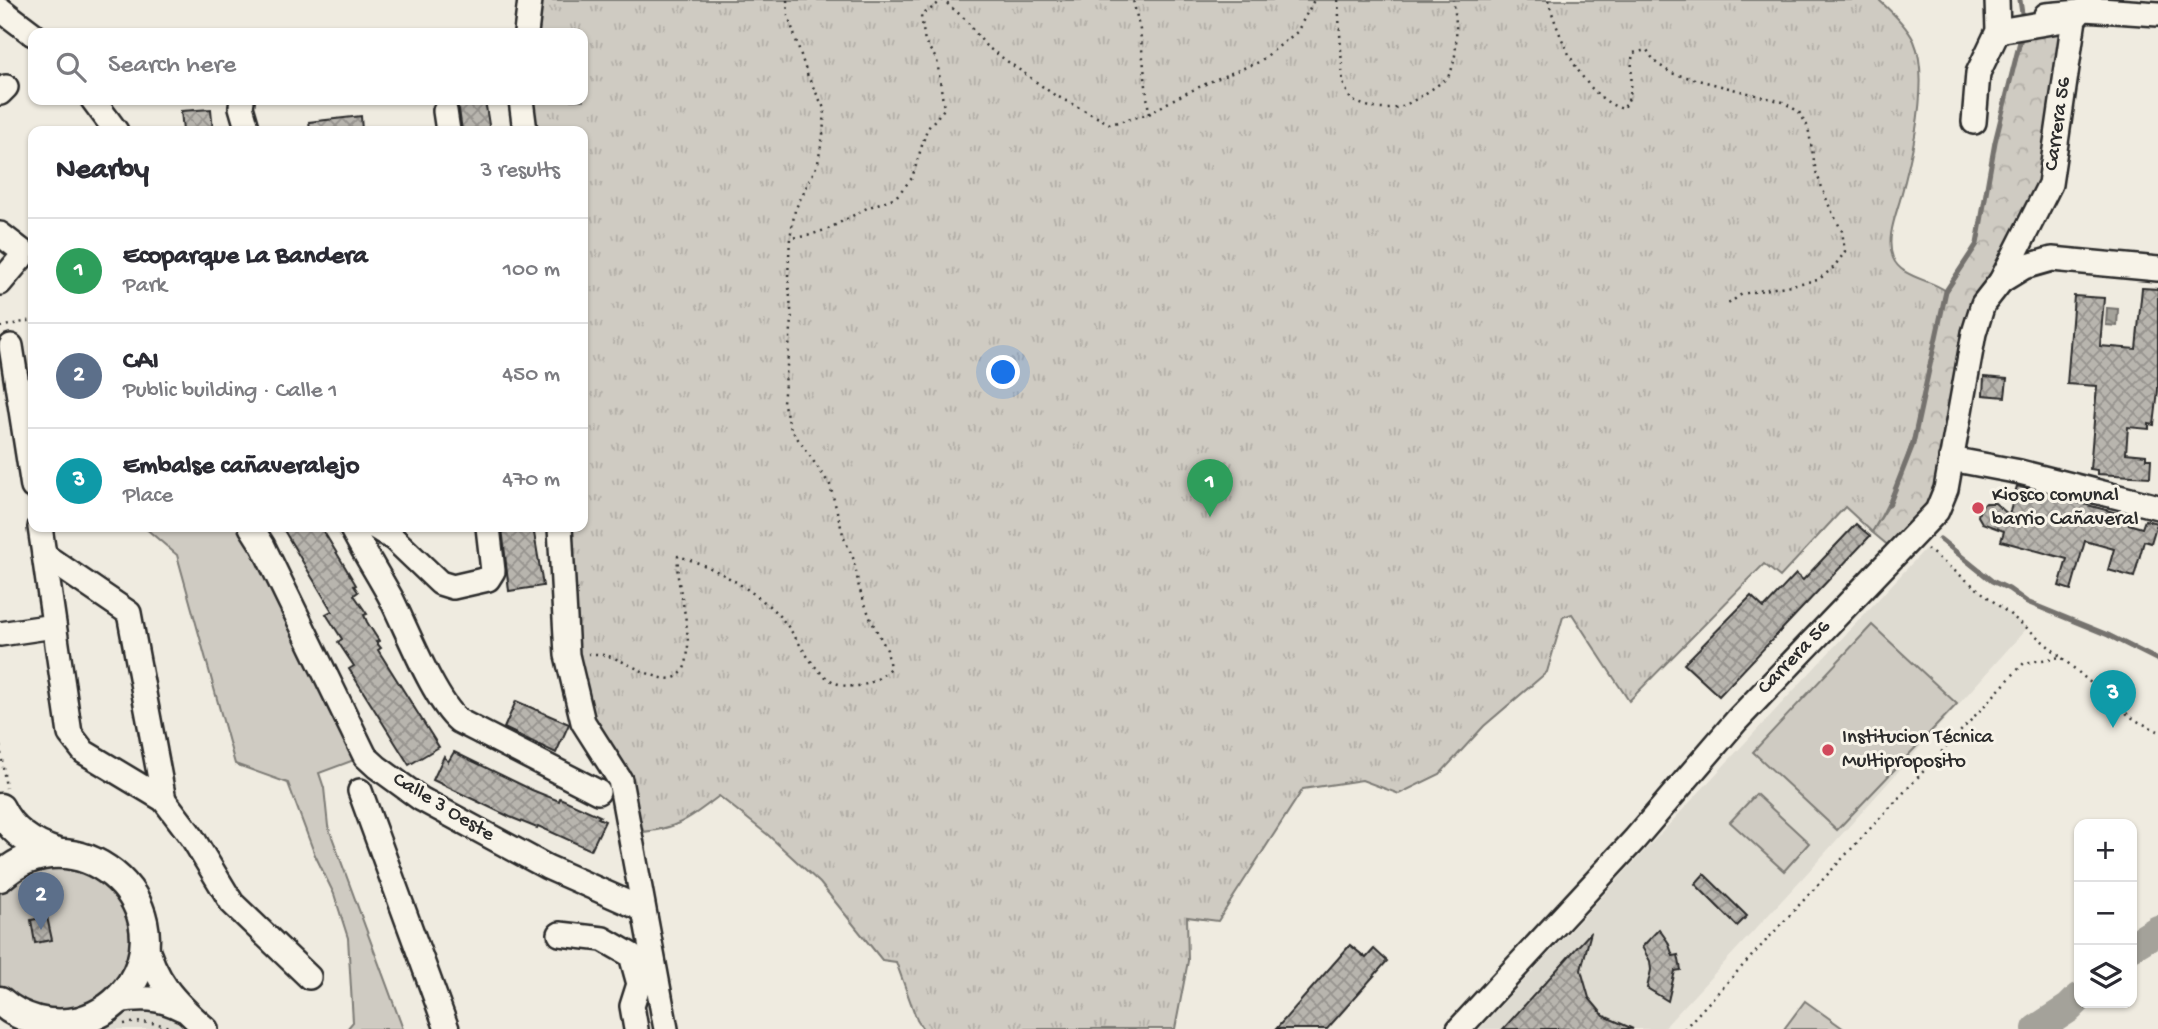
<!DOCTYPE html>
<meta charset="utf-8">
<style>
body{margin:0;font-family:"Gochi Hand",sans-serif;background:#f7f7f7;color:#2b2b33}
.controls{position:absolute;right:21px;bottom:21px;display:grid;overflow:hidden;border-radius:14px;box-shadow:0 2px 5px #0004}
.controls button{width:63px;height:63px;display:grid;place-items:center;padding:0;border:0;border-bottom:2px solid #e1e1e2;background:#fff;color:#2b2b33;font:35px sans-serif}
.you{position:absolute;left:1004px;top:373px;width:24px;height:24px;margin:-18px;border:5px solid #fff;border-radius:50%;background:#1a73e8;box-shadow:0 0 0 10px #1a73e833}
.badge{display:grid;place-items:center;width:46px;height:46px;border-radius:50%;background:#d1495b;color:#fff;font-size:23px;font-weight:700}
.pin{position:absolute;translate:-50% -58px;filter:drop-shadow(0 2px 4px #0008)}
.pin::after{content:'';position:absolute;top:37px;width:24px;height:21px;background:inherit;clip-path:polygon(0 0,100% 0,50% 100%)}
.list{margin:0;padding:0;list-style:none}
h2{display:flex;justify-content:space-between;align-items:center;height:91px;margin:0;padding:0 28px;font-size:30px}
h2 small{font-size:23px;font-weight:400;color:#7c7c81}
.list li{display:grid;grid-template-columns:46px 1fr auto;gap:21px;align-items:center;box-sizing:border-box;height:105px;padding:0 28px;border-top:2px solid #e1e1e2}
.list b{display:block;font-size:26px;white-space:nowrap}
.list p{margin:0;font-size:23px;white-space:nowrap;color:#7c7c81}
.list em{font-size:23px;font-style:normal;color:#7c7c81}
.icon{flex:none;width:38px;height:38px;fill:none;stroke:currentColor;stroke-width:2;stroke-linecap:round;stroke-linejoin:round}
.map{position:relative;flex:none;width:2158px;height:1029px;overflow:hidden}
.search{position:absolute;background:#fff;box-shadow:0 2px 5px #0004;left:28px;top:28px;width:560px;height:77px;display:flex;align-items:center;gap:18px;box-sizing:border-box;padding:0 24px;border-radius:14px;color:#7c7c81;font-size:26px}
.panel{position:absolute;background:#fff;box-shadow:0 2px 5px #0004;left:28px;top:126px;width:560px;height:406px;border-radius:14px}
.map>svg:first-child{display:block}
.built{fill:#dedbd1}
.grass{fill:#cfcbc2;stroke:#7d7b76;stroke-width:2}
.forest{fill:url(#forest-crowns);stroke:#7d7b76;stroke-width:2}
.park{fill:url(#park-tufts);stroke:#7d7b76;stroke-width:2}
.water{fill:url(#water-waves);stroke:#74726e;stroke-width:2}
.lines{fill:none;stroke-linecap:round;stroke-linejoin:round}
.stream{stroke:#74726e;stroke-width:5}
.river{stroke:#a4a29a;stroke-width:30}
.building{fill:url(#building-cross-hatch);stroke:#2b2b2b;stroke-width:2}
.minor-casing{stroke:#2b2b2b;stroke-width:28}
.major-casing{stroke:#2b2b2b;stroke-width:33}
.path{stroke:#2b2b2b;stroke-width:2.5;stroke-dasharray:2 5;stroke-linecap:butt}
.minor{stroke:#f7f3e8;stroke-width:23}
.major{stroke:#f7f3e8;stroke-width:28}
.poi-dot{fill:#d1495b;stroke:#f7f3e8;stroke-width:2.5}
.labels{text-anchor:middle;dominant-baseline:central;stroke-width:6;stroke-linejoin:round;paint-order:stroke}
.street-label{font-size:21px;fill:#2b2b2b;stroke:#f7f3e8}
.poi-label{font-size:21px;fill:#2b2b2b;stroke:#f7f3e8;text-anchor:start}
</style>
<div class="map">
<svg width="2158" height="1029" viewBox="0 0 2158 1029">
<defs>
<pattern id="forest-crowns" width="20" height="18" patternUnits="userSpaceOnUse" patternTransform="scale(1.75)"><rect width="20" height="18" fill="#cfcbc2"/><path d="M2 6a3 3 0 1 1 6 0M12 15a3 3 0 1 1 6 0" fill="none" stroke="#b2aea7"/></pattern>
<pattern id="park-tufts" width="24" height="20" patternUnits="userSpaceOnUse" patternTransform="scale(1.75)"><rect width="24" height="20" fill="#cfcbc2"/><path d="M3 7l-1-3M5 7V3M7 7l1-3M15 17l-1-3M17 17v-4M19 17l1-3" fill="none" stroke="#b2aea7"/></pattern>
<pattern id="water-waves" width="16" height="10" patternUnits="userSpaceOnUse" patternTransform="scale(1.75)"><rect width="16" height="10" fill="#a4a29a"/><path d="M0 5q4-4 8 0t8 0" fill="none" stroke="#86847e"/></pattern>
<pattern id="building-cross-hatch" width="8" height="8" patternUnits="userSpaceOnUse" patternTransform="scale(1.75)"><rect width="8" height="8" fill="#b8b5ae"/><path d="M0 0l8 8M0 8l8-8" fill="none" stroke="#96938e"/></pattern>
</defs>
<rect width="100%" height="100%" fill="#efebe0"/>
<filter id="ink" filterUnits="userSpaceOnUse"><feTurbulence type="fractalNoise" baseFrequency=".0143" numOctaves="2"/><feDisplacementMap in="SourceGraphic" scale="14" xChannelSelector="R" yChannelSelector="G"/><feConvolveMatrix kernelMatrix="1 2 1 2 8 2 1 2 1" color-interpolation-filters="sRGB"/></filter>
<g filter="url(#ink)">
<g class="built">
<polygon points="1926,548 2027,628 1808,872 1663,1029 1479,1029"/>
<polygon points="132,998 206,1029 68,1029"/>
</g>
<g class="grass">
<polygon points="144,527 251,527 365,756 319,773 324,788 328,826 403,1029 347,1029 353,1022 348,938 334,894 315,855 288,783 235,764 177,555"/>
<polygon points="1872,625 1957,704 1837,830 1753,752"/>
<polygon points="1756,794 1809,843 1784,871 1730,822"/>
<polygon points="24,860 116,875 142,956 78,1021 0,1001 0,877"/>
<polygon points="1805,1001 1844,1029 1784,1029"/>
</g>
<polygon class="forest" points="2080,12 2050,184 1983,304 1946,489 1896,552 1872,532 1889,505 1913,444 1946,291 1977,244 1995,142 2022,39 2023,25"/>
<path class="park" d="M530 0H1879C1891 11 1907 26 1914 41 1931 80 1911 160 1900 200 1895 217 1886 240 1893 258 1901 278 1930 279 1946 291 1928 373 1917 460 1872 532L1845 507 1780 577 1764 564 1629 701 1572 614 1563 617 1547 672 1484 726 1440 774 1399 794 1362 780 1303 789 1218 921 1187 917 1188 961 1175 1029H923L917 1020 896 962 882 960 820 883 768 835 719 796C685 822 673 831 629 833L620 780 583 722 560 527H583V131H525L521 100H583V33H526Z"/>
<polygon class="water" points="2107,308 2118,309 2117,326 2106,325"/>
<g class="lines">
<g class="stream">
<polyline points="2020,0 2023,20"/>
<polyline points="1889,505 1913,444 1946,291 1977,244 1995,142 2022,33"/>
<polyline points="1940,539 1992,581 2009,589 2027,602 2108,635 2158,660"/>
</g>
<g class="river">
<polyline points="2132,946 2158,930"/>
<polyline points="2037,1029 2069,1008 2079,998"/>
</g>
</g>
<g class="building">
<polygon points="453,100 485,100 490,131 462,131 459,109"/>
<polygon points="211,109 213,131 183,131 181,111"/>
<polygon points="361,116 362,131 310,131 309,122"/>
<polygon points="2142,288 2158,289 2158,391 2154,425 2149,424 2149,429 2128,427 2126,453 2146,455 2146,459 2151,459 2150,477 2097,474 2097,470 2090,469 2097,386 2067,384 2074,296 2104,298 2100,346 2136,349"/>
<polygon points="1984,377 2007,379 2005,397 1983,395"/>
<polygon points="2017,486 2117,513 2115,520 2142,528 2145,520 2157,523 2151,543 2144,541 2134,577 2108,570 2114,549 2085,541 2071,590 2059,586 2067,559 2001,541 2004,531 1982,523 1978,516 1980,507 1986,503 1995,503 2009,515"/>
<polygon points="1856,524 1870,536 1719,696 1684,664 1751,596 1764,608 1796,574 1803,580"/>
<polygon points="282,527 321,527 356,585 354,586 358,592 354,595 367,614 364,615 367,622 379,641 376,642 381,648 378,650 439,747 409,765 349,669 354,666 338,642 342,639 326,614 332,611"/>
<polygon points="502,527 533,527 543,586 509,591"/>
<polygon points="516,701 569,724 556,753 504,728"/>
<polygon points="454,752 532,790 559,801 560,798 600,816 598,818 605,821 591,850 538,826 537,828 510,817 433,780 444,756 448,762"/>
<polygon points="1704,874 1747,916 1737,926 1695,884"/>
<polygon points="47,917 52,940 35,943 31,920"/>
<polygon points="1659,929 1668,942 1673,956 1678,955 1681,970 1675,971 1668,1001 1647,988 1651,970 1650,961 1642,947"/>
<polygon points="1591,932 1581,970 1589,998 1604,1016 1633,1029 1503,1029"/>
<polygon points="1350,945 1366,958 1374,949 1387,961 1327,1029 1276,1029"/>
</g>
<g class="lines">
<defs>
<g id="minor">
<polyline points="0,9 33,34"/>
<polyline points="2046,15 2080,12 2085,9 2158,14"/>
<polyline points="1998,31 2064,20"/>
<polyline points="526,33 530,0"/>
<polyline points="0,93 6,87"/>
<polyline points="93,100 116,131"/>
<polyline points="242,100 241,107 248,131"/>
<polyline points="521,100 525,131"/>
<polyline points="445,111 448,131"/>
<polyline points="1974,122 1978,73 1998,31 1997,0"/>
<polyline points="0,234 22,251 21,258 0,283"/>
<polyline points="2001,281 2024,267 2052,259 2158,269"/>
<polyline points="11,346 33,487"/>
<polyline points="1951,459 2020,472 2158,507"/>
<polyline points="40,527 70,734 84,752 164,800 192,837 232,903 309,977"/>
<polyline points="251,527 263,546 365,756 377,767 421,799 547,867 642,909"/>
<path d="M351 527C363 551 378 574 391 598 407 630 434 700 459 721L598 792"/>
<polyline points="375,527 394,539 440,583 453,587 488,579 493,571 488,527"/>
<polyline points="560,527 567,655 583,722 620,780 666,1029"/>
<polyline points="44,555 129,613 164,800"/>
<polyline points="0,634 54,626"/>
<polyline points="360,791 447,1029"/>
<polyline points="560,934 603,939 631,955 639,984 632,1006 636,1029"/>
<path d="M144 938C155 981 173 1000 206 1029"/>
<path d="M117 1001C141 997 160 997 182 1009"/>
<polyline points="1459,1029 1635,839 1737,720 1937,511 1946,489 1974,333 1983,304 2001,281 2050,184 2074,19 2080,12"/>
</g>
<g id="major">
<path d="M0 808C11 832 33 845 57 853"/>
<path d="M0 877C73 810 184 900 131 984 119 1002 101 1015 80 1021 52 1028 21 1020 0 1001"/>
</g>
</defs>
<use href="#minor" class="minor-casing"/>
<use href="#major" class="major-casing"/>
<g class="path">
<polyline points="787,0 788,15 808,77 825,110 823,134 818,163 795,210 790,238"/>
<path d="M1338 0 1343 83 1351 100C1387 116 1401 110 1432 89 1437 85 1445 81 1449 75 1459 58 1457 19 1453 0"/>
<path d="M1548 0C1559 37 1582 97 1623 109 1636 92 1629 74 1633 53L1647 50 1655 62 1671 73 1783 102 1799 112 1808 127 1816 172 1830 208 1842 231 1845 252 1833 268 1818 280 1742 294 1728 304"/>
<polyline points="1149,114 1174,99 1214,80 1259,62 1297,32 1314,0"/>
<polyline points="0,327 33,320"/>
<polyline points="1927,549 2027,628 2061,657"/>
<path d="M588 654C615 652 633 670 658 677 708 692 681 600 678 577 677 570 678 563 678 556 709 565 738 581 763 601 772 608 782 618 789 628 807 653 821 690 858 686 871 684 881 678 890 668L887 650 871 620 859 588 854 560 844 538 830 485 791 429 783 402 792 320 788 276 790 238 807 236 828 229 867 208 896 197 912 178 927 129 944 109 937 60 925 42 921 16 943 0 965 19 986 46 1053 94 1110 124 1149 114 1140 30 1133 0"/>
<polyline points="0,746 6,788"/>
<path d="M124 1024C141 1021 155 1022 172 1028"/>
<polyline points="1684,1029 2024,663 2061,657 2116,705 2135,720 2158,731"/>
</g>
<use href="#minor" class="minor"/>
<use href="#major" class="major"/>
</g>
</g>
<g class="poi-dot">
<circle cx="1978" cy="508" r="7"/>
<circle cx="1828" cy="750" r="7"/>
</g>
<g class="labels">
<g class="street-label">
<text transform="translate(2059 124) rotate(-82)">Carrera 56</text>
<text transform="translate(1795 658) rotate(-46)">Carrera 56</text>
<text transform="translate(443 808) rotate(31)">Calle 3 Oeste</text>
</g>
<g class="poi-label">
<text x="1992" y="496">Kiosco comunal<tspan x="1992" dy="24">barrio Cañaveral</tspan></text>
<text x="1842" y="738">Institucion Técnica<tspan x="1842" dy="24">Multiproposito</tspan></text>
</g>
</g>
</svg>
<div class="controls">
<button>+</button>
<button>−</button>
<button><svg class="icon" aria-label="layers" viewBox="0 0 24 24"><path d="M12 4l9 5-9 5-9-5zM3 14l9 5 9-5"/></svg></button>
</div>
<div class="you"></div>
<div class="pin badge" style="left:1210px;top:517px;background:#2e9e5b">1</div>
<div class="pin badge" style="left:41px;top:930px;background:#5c6f8a">2</div>
<div class="pin badge" style="left:2113px;top:728px;background:#0f9aa8">3</div>
<div class="search"><svg class="icon" aria-label="search" viewBox="0 0 24 24"><circle cx="10" cy="10" r="6"/><path d="M15 15l6 6"/></svg>Search here</div>
<section class="panel">
<h2>Nearby<small>3 results</small></h2>
<ul class="list">
<li><span class="badge" style="background:#2e9e5b">1</span><div><b>Ecoparque La Bandera</b><p>Park</p></div><em>100 m</em></li>
<li><span class="badge" style="background:#5c6f8a">2</span><div><b>CAI</b><p>Public building · Calle 1</p></div><em>450 m</em></li>
<li><span class="badge" style="background:#0f9aa8">3</span><div><b>Embalse cañaveralejo</b><p>Place</p></div><em>470 m</em></li>
</ul>
</section>
</div>
